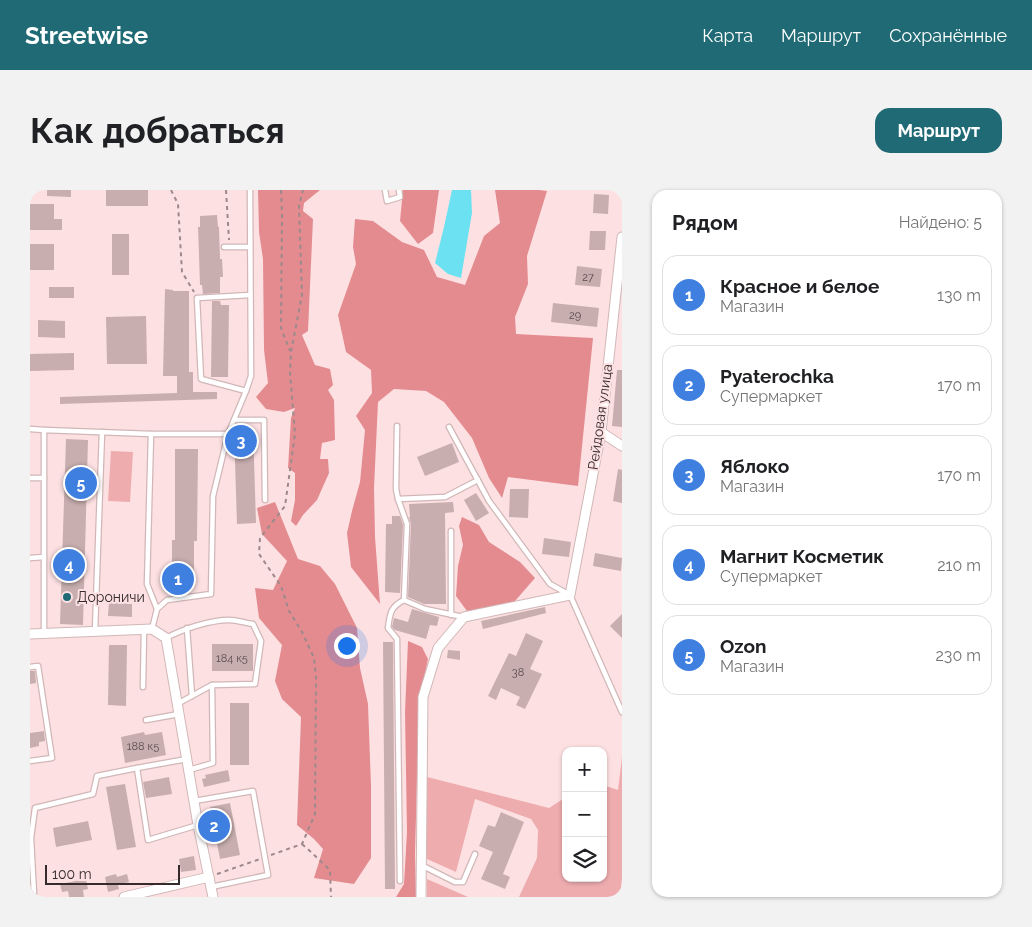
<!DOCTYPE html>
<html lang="ru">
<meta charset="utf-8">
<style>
body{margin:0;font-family:Raleway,sans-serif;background:#f2f2f2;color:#202124}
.controls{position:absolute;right:15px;bottom:15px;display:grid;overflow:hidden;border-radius:10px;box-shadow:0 1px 4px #0004}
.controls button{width:45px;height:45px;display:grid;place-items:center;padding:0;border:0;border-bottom:1px solid #e0e0e0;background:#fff;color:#202124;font:25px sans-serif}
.scale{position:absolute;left:15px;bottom:12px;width:135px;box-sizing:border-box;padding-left:5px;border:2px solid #362b2c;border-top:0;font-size:14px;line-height:18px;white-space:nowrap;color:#362b2c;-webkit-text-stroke:4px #fde1e2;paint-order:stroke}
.you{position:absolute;left:316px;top:455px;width:18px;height:18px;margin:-12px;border:4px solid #fff;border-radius:50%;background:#1a73e8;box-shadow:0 0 0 8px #1a73e833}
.badge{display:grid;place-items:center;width:32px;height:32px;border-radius:50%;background:#1f6a74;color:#fff;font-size:16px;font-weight:700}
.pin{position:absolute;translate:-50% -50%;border:2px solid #fff;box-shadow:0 1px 5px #0006}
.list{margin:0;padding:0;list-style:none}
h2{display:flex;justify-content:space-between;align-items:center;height:65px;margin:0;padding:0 20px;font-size:21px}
h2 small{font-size:16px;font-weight:400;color:#757577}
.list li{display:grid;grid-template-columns:32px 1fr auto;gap:15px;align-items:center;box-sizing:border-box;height:80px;margin:0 10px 10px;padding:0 10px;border:1px solid #e0e0e0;border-radius:15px}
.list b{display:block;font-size:19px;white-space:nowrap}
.list p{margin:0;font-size:16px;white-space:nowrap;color:#757577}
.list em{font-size:16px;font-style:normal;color:#757577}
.icon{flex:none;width:28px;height:28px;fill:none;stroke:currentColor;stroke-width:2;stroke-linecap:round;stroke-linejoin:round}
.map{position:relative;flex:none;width:592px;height:707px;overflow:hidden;border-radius:15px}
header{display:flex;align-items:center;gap:30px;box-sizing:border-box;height:70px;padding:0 25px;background:#1f6a74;color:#fff}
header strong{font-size:24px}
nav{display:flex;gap:28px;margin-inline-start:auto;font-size:18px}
.intro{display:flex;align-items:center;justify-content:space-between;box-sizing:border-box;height:120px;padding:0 30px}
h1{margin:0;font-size:35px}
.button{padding:12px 22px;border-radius:15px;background:#1f6a74;color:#fff;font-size:18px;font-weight:700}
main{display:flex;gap:30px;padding:0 30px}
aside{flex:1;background:#fff;border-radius:15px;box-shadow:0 1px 4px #0004}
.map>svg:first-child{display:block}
.green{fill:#eeacaf}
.forest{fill:#e48b90}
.water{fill:#6be1f2}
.building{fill:#c8aeae}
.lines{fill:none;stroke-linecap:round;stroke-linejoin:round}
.lane-casing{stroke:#d1b7b7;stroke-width:7}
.street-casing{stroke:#d1b7b7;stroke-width:11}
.path{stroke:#9d898a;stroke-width:2;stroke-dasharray:4 4;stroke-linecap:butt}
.lane{stroke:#fff;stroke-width:4.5}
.street{stroke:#fff;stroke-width:9}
.poi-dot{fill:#1f6a74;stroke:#fde1e2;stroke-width:2}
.labels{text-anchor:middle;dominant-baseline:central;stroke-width:4;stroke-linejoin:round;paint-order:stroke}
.number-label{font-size:11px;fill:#5a4c4c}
.street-label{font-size:14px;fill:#362b2c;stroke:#fde1e2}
.poi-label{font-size:14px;fill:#362b2c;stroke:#fde1e2;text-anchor:start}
</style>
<header>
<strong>Streetwise</strong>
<nav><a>Карта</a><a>Маршрут</a><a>Сохранённые</a></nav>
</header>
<div class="intro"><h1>Как добраться</h1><a class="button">Маршрут</a></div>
<main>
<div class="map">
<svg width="592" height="707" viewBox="0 0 592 707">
<rect width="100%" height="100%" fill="#fde1e2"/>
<g class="green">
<polygon points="81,261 103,262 100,312 78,311"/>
<polygon points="592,567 592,688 590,707 489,707 507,668 508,640 501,629 445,609 426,682 397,669 397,587 519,618 536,607 536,688 573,688 573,595 588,600"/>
<polygon points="397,689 438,707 397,707"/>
</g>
<g class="forest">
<polygon points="228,0 290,0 274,13 273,21 283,29 278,141 272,145 285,175 300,179 303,195 298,200 304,210 305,250 292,253 290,269 298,269 299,283 287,310 273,325 266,336 261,331 265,310 265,283 258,278 261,228 265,218 254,222 236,219 226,207 238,193 234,160 233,69 229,42"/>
<polygon points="373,0 409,0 403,43 388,54 370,31"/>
<polygon points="465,0 509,0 517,1 497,66 498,94 485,127 486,144 563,148 548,296 478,287 472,308 459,288 442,248 414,212 396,201 364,199 348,212 344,298 345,347 350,414 321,377 317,343 322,321 330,292 335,240 326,226 342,203 341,180 316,162 308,125 326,74 323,57 325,29 343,31 372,52 394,60 407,87 435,95 454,46 470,33"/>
<polygon points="245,312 268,369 290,376 305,394 327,438 330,478 338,514 341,596 341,668 324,694 284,688 293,659 284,649 267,635 271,527 252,509 245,491 252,455 229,428 225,398 243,400 257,371 232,344 227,318"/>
<polygon points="432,327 449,335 459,352 490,372 505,388 485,411 463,418 437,421 426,406 428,376 433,355 429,336"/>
<polygon points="378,451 392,457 398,469 389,512 385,664 386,707 366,707 374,694 377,642 375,522"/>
</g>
<polygon class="water" points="422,0 441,0 442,23 431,88 418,84 405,73 414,37"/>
<g class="building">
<polygon points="17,0 41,0 41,7 17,6"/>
<rect x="76" y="0" width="42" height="16"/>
<polygon points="564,4 579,5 578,24 563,23"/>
<polygon points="0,14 24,14 24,29 32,29 32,40 0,40"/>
<polygon points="187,25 188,37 189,37 190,69 192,69 193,87 190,87 190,103 173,104 172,95 170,95 169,65 168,37 170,37 170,26"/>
<polygon points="560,41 576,41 575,60 559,60"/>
<rect x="82" y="44" width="17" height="41"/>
<rect x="0" y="54" width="24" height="26"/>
<polygon points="547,76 572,79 570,97 545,95"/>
<rect x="19" y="97" width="25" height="11"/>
<polygon points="135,99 143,100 143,101 159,101 159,182 163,182 163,202 187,202 187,209 30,214 30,207 147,203 147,186 133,186"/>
<polygon points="182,111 190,111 191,115 199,115 198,187 181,187"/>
<polygon points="523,113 569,118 567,137 521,132"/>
<polygon points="116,126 117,174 77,174 76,127"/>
<polygon points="8,130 35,131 35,148 8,147"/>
<polygon points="44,163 44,180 0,181 0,164"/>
<polygon points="587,180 592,180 592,237 582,236"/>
<polygon points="223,238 226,333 207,334 204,241 204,239"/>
<polygon points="36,249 58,250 53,435 30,434"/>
<polygon points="422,253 429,272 395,286 387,267"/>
<polygon points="145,259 168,259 167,351 164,351 164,396 142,396 142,350 145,350"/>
<polygon points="588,279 592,280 592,313 583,311"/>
<polygon points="480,299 499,299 498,328 479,327"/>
<polygon points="446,303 459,323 446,331 434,310"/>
<polygon points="423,312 424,322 415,323 416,414 394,414 378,407 381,334 379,327 380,327 379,314"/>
<polygon points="362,326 370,326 373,335 370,403 355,402 356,334 362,334"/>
<polygon points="514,348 541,352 539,367 512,364"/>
<polygon points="565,363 592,368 591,381 563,376"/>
<polygon points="79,412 102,414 102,427 78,426"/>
<polygon points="515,417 516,423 453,439 451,431"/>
<polygon points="382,419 409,427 407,436 400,435 396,449 365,440 362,437 364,428 378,432"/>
<polygon points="592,424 592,448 580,436"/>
<polygon points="496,443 513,451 500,479 512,484 495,519 486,515 490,507 471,498 466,510 458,506 479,463 486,466"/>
<polygon points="353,452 363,452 365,699 355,699"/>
<rect x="182" y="454" width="41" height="27"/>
<polygon points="79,455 97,455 96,516 78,515"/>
<polygon points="418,460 430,461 430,470 417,468"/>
<polygon points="0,481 5,481 6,493 0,494"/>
<rect x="200" y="513" width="19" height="62"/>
<polygon points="14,541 15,551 9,552 9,556 0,558 0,543"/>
<polygon points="114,542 115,545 132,542 136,565 95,573 91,547"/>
<polygon points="198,580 200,591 174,597 172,589 176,588 175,585"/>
<polygon points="139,587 142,604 116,608 113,592"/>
<polygon points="95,594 106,657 87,660 76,597"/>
<polygon points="200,613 210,665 190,669 180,617"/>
<polygon points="471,622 494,632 473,684 480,687 475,699 451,689 463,662 449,656 458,635 465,637"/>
<polygon points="58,631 62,650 26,657 23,638"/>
<polygon points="164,666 166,680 151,682 149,669"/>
<polygon points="86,684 87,687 97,684 99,692 88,695 89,699 78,702 75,687"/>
<polygon points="56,689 58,699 53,700 54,707 39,707 38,701 32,702 30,694"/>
</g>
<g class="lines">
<defs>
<g id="lane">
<polyline points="355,0 357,11 370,7 369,0"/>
<polyline points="194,57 220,57"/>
<polyline points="216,201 171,189 167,108 220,105"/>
<polyline points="204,230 234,230 235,310"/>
<polyline points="367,236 366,299 368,309 415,307 448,290"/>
<polyline points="419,237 459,311 520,394 540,405 592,522"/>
<polyline points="0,239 14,240"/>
<polyline points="121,244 117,394 127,419"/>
<polyline points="0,288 14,288"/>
<polyline points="368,309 377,334 374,410 395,419 433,427"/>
<polyline points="421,341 421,425"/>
<polyline points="0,368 14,367"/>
<polyline points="157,438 162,506"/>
<polyline points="122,439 127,419 137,410 181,404 183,306 198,244"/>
<polyline points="65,441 72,242"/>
<polyline points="14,444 14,240 121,244 198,244 216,201 221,186 220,0"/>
<path d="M136 448C153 439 180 430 199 430 207 430 215 433 223 434L231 451 225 494 182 495 183 573 159 580"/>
<polyline points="0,477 8,476 22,568 0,571"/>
<polyline points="113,497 114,439"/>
<polyline points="147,514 182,495"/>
<polyline points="116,530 149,524"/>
<polyline points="107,578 157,569"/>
<polyline points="164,611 223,601 238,685 181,697"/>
<polyline points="391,675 425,692 433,692 445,664"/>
<path d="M370 691 367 449 358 438C360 424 360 417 374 410"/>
<polyline points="2,707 4,704 1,648 5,618 63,604 67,586 107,578 118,650 168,635"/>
</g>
<g id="street">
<polyline points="571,242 592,256"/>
<polyline points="0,444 122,439 136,448 168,635 183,707"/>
<polyline points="94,707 179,687"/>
<polyline points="391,707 393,507 408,458 434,427 540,405 571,242 592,47"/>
</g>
</defs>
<use href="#lane" class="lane-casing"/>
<use href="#street" class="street-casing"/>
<g class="path">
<polyline points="141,0 148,14 152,82 164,102"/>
<polyline points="196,0 199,50"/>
<polyline points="251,0 252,24 251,138 260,161"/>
<polyline points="272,654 281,662 300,680 301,707"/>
<polyline points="241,665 272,654 285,624 286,487 284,468 272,442 259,421 251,396 229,364 230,348 255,316 265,244 260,182 261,162 272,105 269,16 273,0"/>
<polyline points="187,684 230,669"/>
</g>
<use href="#lane" class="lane"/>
<use href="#street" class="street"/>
</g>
<circle class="poi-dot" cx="37" cy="407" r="5"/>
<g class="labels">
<g class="number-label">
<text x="558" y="87">27</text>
<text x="545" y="125">29</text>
<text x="202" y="468">184 к5</text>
<text x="488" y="482">38</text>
<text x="113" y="556">188 к5</text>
</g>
<g class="street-label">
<text transform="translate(570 227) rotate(-82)">Рейдовая улица</text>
</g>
<g class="poi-label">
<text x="47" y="407">Дороничи</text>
</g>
</g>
</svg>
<div class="controls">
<button>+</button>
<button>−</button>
<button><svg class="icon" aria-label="layers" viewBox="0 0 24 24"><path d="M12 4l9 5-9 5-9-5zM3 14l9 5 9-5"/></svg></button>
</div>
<div class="scale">100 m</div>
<div class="you"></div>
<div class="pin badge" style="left:148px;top:389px;background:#3f7fe0">1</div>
<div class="pin badge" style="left:184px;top:636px;background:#3f7fe0">2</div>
<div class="pin badge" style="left:211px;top:251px;background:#3f7fe0">3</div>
<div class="pin badge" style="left:39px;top:375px;background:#3f7fe0">4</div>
<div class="pin badge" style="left:51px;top:293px;background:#3f7fe0">5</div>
</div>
<aside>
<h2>Рядом<small>Найдено: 5</small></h2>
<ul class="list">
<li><span class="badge" style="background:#3f7fe0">1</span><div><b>Красное и белое</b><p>Магазин</p></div><em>130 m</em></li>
<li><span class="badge" style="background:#3f7fe0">2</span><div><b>Pyaterochka</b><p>Супермаркет</p></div><em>170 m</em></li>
<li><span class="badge" style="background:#3f7fe0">3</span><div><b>Яблоко</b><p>Магазин</p></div><em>170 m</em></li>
<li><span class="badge" style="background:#3f7fe0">4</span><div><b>Магнит Косметик</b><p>Супермаркет</p></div><em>210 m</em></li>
<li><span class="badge" style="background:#3f7fe0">5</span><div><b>Ozon</b><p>Магазин</p></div><em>230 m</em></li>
</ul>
</aside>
</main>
